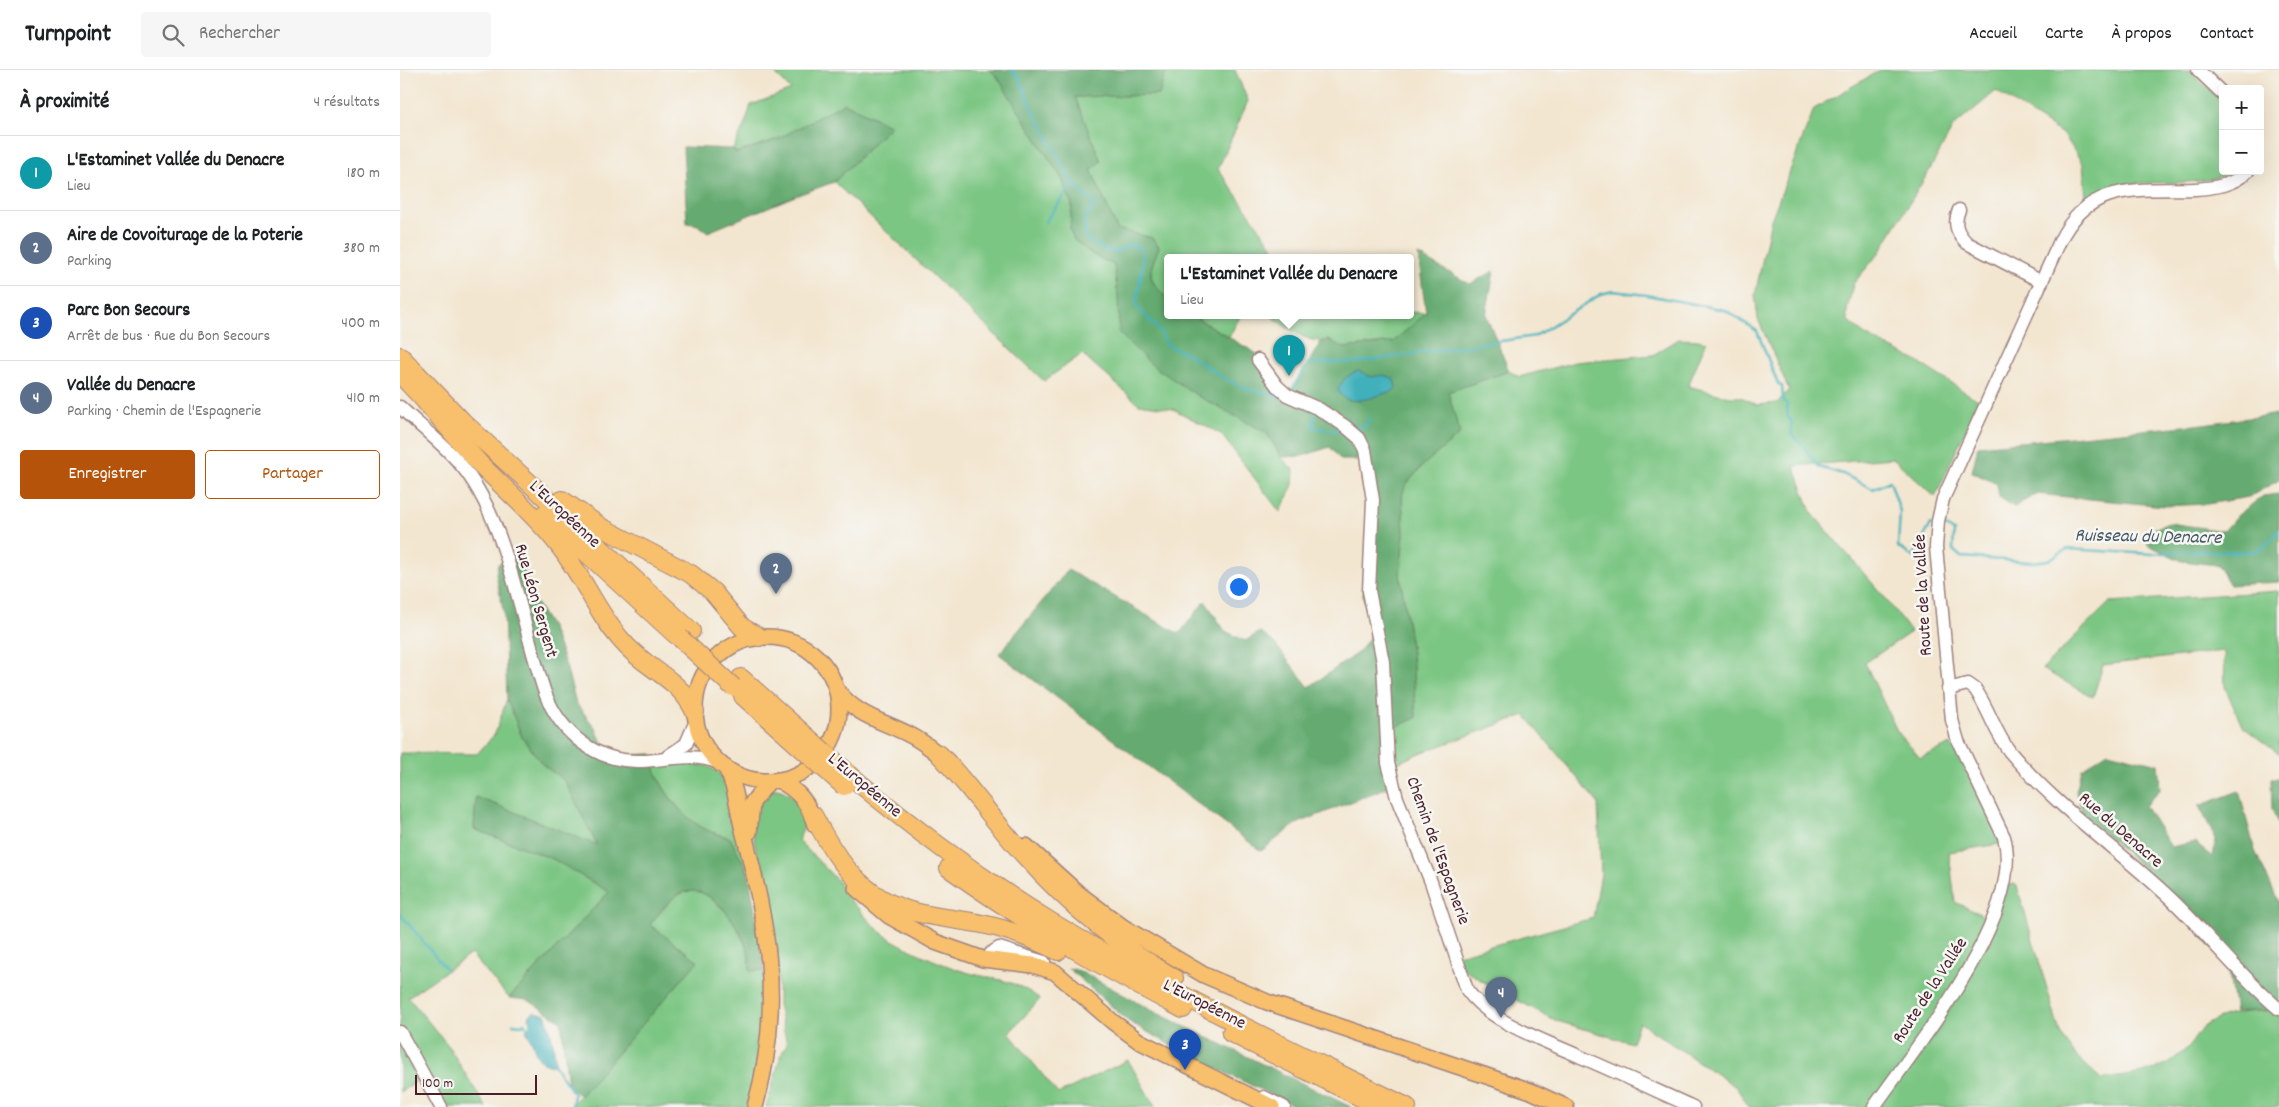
<!DOCTYPE html>
<html lang="fr">
<meta charset="utf-8">
<style>
body{margin:0;font-family:Dekko,sans-serif;background:#f6f6f6;color:#202124}
.controls{position:absolute;right:15px;top:15px;display:grid;overflow:hidden;border-radius:5px;box-shadow:0 5px 20px #0002}
.controls button{width:45px;height:45px;display:grid;place-items:center;padding:0;border:0;border-bottom:1px solid #e0e0e0;background:#fff;color:#202124;font:25px sans-serif}
.scale{position:absolute;left:15px;bottom:12px;width:122px;box-sizing:border-box;padding-left:5px;border:2px solid #4a1f2b;border-top:0;font-size:14px;line-height:18px;white-space:nowrap;color:#4a1f2b;-webkit-text-stroke:4px #f6f6f2;paint-order:stroke}
.you{position:absolute;left:838px;top:516px;width:18px;height:18px;margin:-12px;border:4px solid #fff;border-radius:50%;background:#1a73e8;box-shadow:0 0 0 8px #1a73e833}
.badge{display:grid;place-items:center;width:32px;height:32px;border-radius:50%;background:#b45309;color:#fff;font-size:16px;font-weight:700}
.pin{position:absolute;translate:-50% -41px;filter:drop-shadow(0 1px 2px #0008)}
.pin::after{content:'';position:absolute;top:26px;width:18px;height:15px;background:inherit;clip-path:polygon(0 0,100% 0,50% 100%)}
.popup{position:absolute;left:764px;top:184px;width:250px;height:65px;box-sizing:border-box;display:grid;place-content:center;border-radius:5px;background:#fff;filter:drop-shadow(0 1px 4px #0005);font-size:16px;white-space:nowrap;color:#757577}
.popup b{font-size:19px;color:#202124}
.popup::after{content:'';position:absolute;left:50%;top:100%;margin-left:-10px;border:10px solid transparent;border-top-color:#fff}
.list{margin:0;padding:0;list-style:none}
h2{display:flex;justify-content:space-between;align-items:center;height:65px;margin:0;padding:0 20px;font-size:21px}
h2 small{font-size:16px;font-weight:400;color:#757577}
.list li{display:grid;grid-template-columns:32px 1fr auto;gap:15px;align-items:center;box-sizing:border-box;height:75px;padding:0 20px;border-top:1px solid #e0e0e0}
.list b{display:block;font-size:19px;white-space:nowrap}
.list p{margin:0;font-size:16px;white-space:nowrap;color:#757577}
.list em{font-size:16px;font-style:normal;color:#757577}
.actions{display:flex;gap:10px;padding:15px 20px}
.actions a{flex:1;padding:11px 0;border:1px solid #b45309;border-radius:5px;text-align:center;font-size:18px;color:#b45309}
.actions .main{background:#b45309;color:#fff}
.icon{flex:none;width:28px;height:28px;fill:none;stroke:currentColor;stroke-width:2;stroke-linecap:round;stroke-linejoin:round}
.map{position:relative;flex:none;width:1879px;height:1037px;overflow:hidden}
header{display:flex;align-items:center;gap:30px;box-sizing:border-box;height:70px;padding:0 25px;background:#fff;border-bottom:1px solid #e0e0e0}
header strong{font-size:24px}
nav{display:flex;gap:28px;margin-inline-start:auto;font-size:18px}
.search{width:350px;height:45px;background:#f6f6f6;display:flex;align-items:center;gap:12px;box-sizing:border-box;padding:0 18px;border-radius:5px;color:#757577;font-size:19px}
main{display:flex}
aside{flex:1;background:#fff}
.map>svg:first-child{display:block}
.green{fill:#7cc683;stroke:#637257}
.forest{fill:#65ab71;stroke:#58654e}
.water{fill:#41b1bb;stroke:#466873}
.lines{fill:none;stroke-linecap:round;stroke-linejoin:round}
.stream{stroke:#41b1bb;stroke-width:2.5}
.minor-casing{stroke:#9e827e;stroke-width:15}
.major-casing{stroke:#9e827e;stroke-width:18}
.highway-casing{stroke:#9e827e;stroke-width:20}
.minor{stroke:#fff;stroke-width:12}
.major{stroke:#f8bf6c;stroke-width:15}
.highway{stroke:#f8bf6c;stroke-width:18}
.highway-bridge-casing{stroke:#9e827e;stroke-width:20;stroke-linecap:butt}
.highway-bridge{stroke:#f8bf6c;stroke-width:18}
.labels{text-anchor:middle;dominant-baseline:central;stroke-width:5;stroke-linejoin:round;paint-order:stroke}
.street-label{font-size:18px;fill:#4a1f2b;stroke:#f6f6f2}
.water-label{font-size:19px;font-style:italic;fill:#465965;stroke:#f6f6f2}
</style>
<header>
<strong>Turnpoint</strong>
<div class="search"><svg class="icon" aria-label="search" viewBox="0 0 24 24"><circle cx="10" cy="10" r="6"/><path d="M15 15l6 6"/></svg>Rechercher</div>
<nav><a>Accueil</a><a>Carte</a><a>À propos</a><a>Contact</a></nav>
</header>
<main>
<aside>
<h2>À proximité<small>4 résultats</small></h2>
<ul class="list">
<li><span class="badge" style="background:#0f9aa8">1</span><div><b>L'Estaminet Vallée du Denacre</b><p>Lieu</p></div><em>180 m</em></li>
<li><span class="badge" style="background:#5c6f8a">2</span><div><b>Aire de Covoiturage de la Poterie</b><p>Parking</p></div><em>380 m</em></li>
<li><span class="badge" style="background:#1a4fb4">3</span><div><b>Parc Bon Secours</b><p>Arrêt de bus · Rue du Bon Secours</p></div><em>400 m</em></li>
<li><span class="badge" style="background:#5c6f8a">4</span><div><b>Vallée du Denacre</b><p>Parking · Chemin de l'Espagnerie</p></div><em>410 m</em></li>
</ul>
<div class="actions"><a class="main">Enregistrer</a><a>Partager</a></div>
</aside>
<div class="map">
<svg width="1879" height="1037" viewBox="0 0 1879 1037">
<rect width="100%" height="100%" fill="#f6f6f2"/>
<filter id="ink" filterUnits="userSpaceOnUse"><feTurbulence type="fractalNoise" baseFrequency=".02" numOctaves="2"/><feDisplacementMap in="SourceGraphic" scale="10" xChannelSelector="R" yChannelSelector="G"/><feConvolveMatrix kernelMatrix="1 2 1 2 8 2 1 2 1" color-interpolation-filters="sRGB"/></filter>
<filter id="wash" filterUnits="userSpaceOnUse"><feTurbulence type="fractalNoise" baseFrequency=".0096" numOctaves="4" result="noise"/><feDisplacementMap in="SourceGraphic" scale="20" xChannelSelector="R" yChannelSelector="G"/><feGaussianBlur stdDeviation="1.12" result="paint"/><feColorMatrix in="noise" values="0 0 0 0 0 0 0 0 0 0 0 0 0 0 0 0 0 1.4 0 .05"/><feComposite in="paint" operator="in"/></filter>
<g filter="url(#wash)">
<rect width="100%" height="100%" fill="#f3e6d0"/>
<g class="green">
<polygon points="372,0 590,0 598,8 662,109 672,134 670,160 693,185 714,195 718,226 752,295 798,326 867,363 881,387 894,400 893,415 880,442 821,364 773,339 739,334 682,284 644,311 434,112 491,56 444,33 378,69 335,83 333,79 345,54 351,35 391,20"/>
<path d="M766 0H835L848 31 818 99 880 187H768V229C745 208 749 203 759 176L752 168 717 159 691 100 674 27 759 25Z"/>
<path d="M1480 0H1789L1823 33V101H1832C1800 119 1754 109 1718 115 1706 117 1696 122 1686 127L1683 94 1664 65 1596 21 1553 57 1528 103 1479 183 1453 214 1447 240V250L1465 265 1513 289 1579 331 1535 427 1493 388 1394 396 1411 442 1486 529 1511 562 1465 593 1497 661 1520 688 1551 674C1571 704 1589 740 1600 774L1549 782 1555 832 1588 848 1609 815 1614 814 1617 816 1660 963 1676 986 1701 1009C1735 1005 1758 1004 1785 980 1794 973 1798 959 1808 954 1832 940 1848 943 1874 940L1879 944V1037H1349L1336 1017 1239 952 1232 973 1157 951 1090 916 1061 897 1058 885 1193 848 1201 804 1198 733 1125 645 1015 685 989 697 983 661 1016 648 1012 583 1000 504 1004 464 1002 426 1005 416 1023 395 1060 364 1048 322 1109 301 1119 307 1175 292 1253 285 1279 269 1298 270 1306 272 1288 316 1329 327H1341L1357 335 1377 333 1389 320 1358 249 1355 225 1371 150 1414 39Z"/>
<path d="M1010 242 1026 243 993 272 943 278 928 270C909 276 885 256 870 245H1010Z"/>
<polygon points="791,245 841,245 829,267"/>
<polygon points="1879,521 1879,684 1842,656 1825,617 1824,581 1703,595 1693,627 1642,599 1710,532"/>
<polygon points="107,629 122,667 143,695 165,711 198,776 76,727 74,759 153,789 209,822 109,928 71,884 8,927 47,974 86,1037 35,1037 19,1010 0,1022 0,683 77,684 95,664"/>
<path d="M272 692C297 694 313 691 328 714L349 804 330 768C321 765 309 762 301 757 279 743 263 720 253 697Z"/>
<path d="M368 718C393 719 397 732 407 752L398 770 438 811C441 822 450 830 458 838 465 847 474 856 482 863 500 877 547 897 569 903 598 910 615 910 640 929L609 963 658 1024 728 990 755 1037H366L381 985 387 974 378 935V899L365 821 354 771 353 750 358 732Z"/>
<polygon points="291,820 304,822 331,846 348,880 350,901 364,900 363,957 354,1009 346,1037 170,1037 298,891 249,855 275,826"/>
</g>
<g class="forest">
<path d="M590 0H766L759 25 675 27 701 91 691 100 717 159 752 168 759 177C749 203 745 208 768 229V245H791L859 285 877 313 896 325 893 319 920 273 928 270 944 278 993 272 1026 243 1018 185 1070 214 1094 201 1086 245 1109 301 1048 322 1060 364 1023 395 1005 416 1002 426 1004 464 1000 504 1012 584 1016 648 984 662 993 715 896 754 861 781 599 584 668 500 779 564 805 531 825 561 845 571 860 562 874 573 909 617 960 581 971 565 963 524 972 486 966 390H941L930 377 902 386 881 387 867 363 798 326 752 295 719 263 718 226 714 195 693 185 674 170 670 160 672 134 662 109 598 8Z"/>
<polygon points="444,33 491,56 434,112 395,126 308,162 298,155 287,153 283,77 333,79 336,83 378,69"/>
<polygon points="1879,344 1879,410 1849,427 1807,434 1765,436 1636,424 1614,437 1599,427 1597,414 1572,402 1578,376 1795,355"/>
<polygon points="1879,424 1879,512 1830,515 1818,495 1782,491 1748,475 1746,462 1769,453 1824,461 1838,445 1863,426"/>
<path d="M117 486 124 500 133 528 152 559 166 596 176 633 196 659 205 679 227 685 252 684C255 713 276 741 301 757 309 762 321 765 330 768L349 804 364 900 350 901C349 894 350 885 347 878 338 853 307 806 276 826 266 832 257 846 250 855L298 891 180 1026 168 1015 161 951 128 930 109 928 209 822 153 789 74 759 76 727 197 775 165 711 143 695 122 667 107 629 104 545 96 504 98 494Z"/>
<polygon points="1708,682 1758,694 1760,719 1745,736 1771,777 1795,772 1813,787 1816,769 1799,736 1839,721 1855,781 1879,833 1879,944 1874,940 1835,942 1828,897 1758,811 1683,745 1676,722 1682,699"/>
<polygon points="1871,709 1879,709 1879,756 1872,739"/>
<polygon points="668,898 680,901 755,942 951,1037 897,1037 794,988 728,951"/>
</g>
<g class="water">
<path d="M959 301 971 307 984 305 993 308 996 317 993 321C977 325 948 340 938 321 942 309 947 305 959 301Z"/>
<path d="M134 942 145 944C149 952 157 988 155 995 132 996 137 974 126 961L130 955 129 946Z"/>
</g>
<g class="lines">
<g class="stream">
<path d="M611 0 618 6 630 34 673 114 695 134 685 149V167C704 180 709 189 730 174L741 178 743 192 736 236 760 261 767 275 786 283 824 308 844 318 882 327"/>
<polyline points="645,152 673,114"/>
<polyline points="891,321 908,293 958,292 1135,266 1201,224 1213,221 1247,225 1325,240 1357,261 1378,314 1382,316 1383,331 1387,334 1388,348 1391,350 1392,366 1400,372 1419,397 1443,404 1473,419 1490,411 1500,441 1498,477 1513,487 1531,454"/>
<polyline points="914,341 915,349 912,356 916,358 945,362"/>
<polyline points="954,357 964,357 970,348"/>
<polyline points="1544,455 1554,461 1553,480 1561,487 1633,492 1648,490 1667,479 1752,484 1791,481 1851,482 1863,478 1879,460"/>
<polyline points="0,844 46,899"/>
<polyline points="113,954 122,955 124,953 129,960"/>
<polyline points="153,993 174,1024 172,1037"/>
</g>
</g>
</g>
<g filter="url(#ink)">
<g class="lines">
<defs>
<g id="minor">
<polyline points="1798,0 1823,24"/>
<path d="M1559 140C1553 154 1557 163 1567 173L1642 212"/>
<path d="M858 290 877 316 887 325 919 339 945 356 959 368 965 380 973 430 969 521 983 592 988 693 997 728 1031 812 1067 920C1089 952 1146 971 1181 987 1218 1003 1255 1020 1293 1037"/>
<path d="M0 337C23 359 49 378 68 404 109 461 122 556 145 623 161 664 197 693 242 691 269 690 292 682 319 693"/>
<path d="M1548 619 1568 614 1575 619C1589 639 1595 663 1610 682 1657 738 1717 778 1770 828 1808 864 1839 905 1879 939"/>
<polyline points="268,686 286,674 296,651"/>
<polyline points="591,891 591,883 599,878 644,892"/>
<polyline points="0,962 41,1037"/>
<polyline points="864,1027 884,1037"/>
<path d="M1474 1037C1517 975 1626 844 1604 767L1558 671 1552 650 1536 477 1538 451 1543 429 1660 171C1689 111 1738 121 1795 119 1814 118 1834 115 1848 101"/>
</g>
<g id="major">
<circle cx="367" cy="639" r="72"/>
<path d="M436 619C456 646 481 650 510 665 524 672 536 682 548 692"/>
<path d="M326 698C336 717 337 736 342 756 368 857 384 934 355 1037"/>
<path d="M378 710C398 720 409 733 415 755"/>
<polyline points="349,762 352,733 369,711"/>
<polyline points="626,776 679,824 723,857 804,905 867,932 1131,1021 1166,1037"/>
<polyline points="456,818 489,846 535,872 583,889 633,895 655,902 713,952 739,971 872,1037"/>
</g>
<g id="highway">
<polyline points="0,286 63,352 291,561"/>
<polyline points="0,304 27,333"/>
<path d="M25 331C43 352 61 373 80 394 106 420 134 444 157 473 182 504 196 542 222 571 246 600 279 607 295 642"/>
<polyline points="162,430 201,457 291,504 313,522 342,557 359,567"/>
<polyline points="144,444 276,565"/>
<polyline points="341,608 397,658"/>
<polyline points="343,626 388,666"/>
<path d="M539 684C570 716 595 753 625 786 668 834 717 875 774 908"/>
<path d="M458 712C519 763 583 810 651 852 765 921 888 978 1007 1037"/>
<path d="M413 745C428 774 446 804 473 823 505 847 544 846 582 854 608 859 633 869 658 881"/>
<path d="M549 798C623 851 702 897 783 939"/>
<polyline points="831,963 980,1037"/>
</g>
</defs>
<use href="#minor" class="minor-casing"/>
<use href="#major" class="major-casing"/>
<use href="#highway" class="highway-casing"/>
<use href="#minor" class="minor"/>
<use href="#major" class="major"/>
<use href="#highway" class="highway"/>
<defs>
<g id="highway-bridge">
<polyline points="280,568 333,617"/>
<polyline points="397,658 458,712"/>
<polyline points="388,666 444,716"/>
</g>
</defs>
<use href="#highway-bridge" class="highway-bridge-casing"/>
<use href="#highway-bridge" class="highway-bridge"/>
</g>
</g>
<g class="labels">
<g class="street-label">
<text transform="translate(164 445) rotate(43)">L'Européenne</text>
<text transform="translate(1524 525) rotate(-93)">Route de la Vallée</text>
<text transform="translate(135 531) rotate(74)">Rue Léon Sergent</text>
<text transform="translate(464 716) rotate(40)">L'Européenne</text>
<text transform="translate(1720 761) rotate(41)">Rue du Denacre</text>
<text transform="translate(1037 781) rotate(70)">Chemin de l'Espagnerie</text>
<text transform="translate(1531 921) rotate(-57)">Route de la Vallée</text>
<text transform="translate(804 935) rotate(27)">L'Européenne</text>
</g>
<g class="water-label">
<text transform="translate(1748 468) rotate(1)">Ruisseau du Denacre</text>
</g>
</g>
</svg>
<div class="controls">
<button>+</button>
<button>−</button>
</div>
<div class="scale">100 m</div>
<div class="you"></div>
<div class="pin badge" style="left:889px;top:306px;background:#0f9aa8">1</div>
<div class="popup"><b>L'Estaminet Vallée du Denacre</b>Lieu</div>
<div class="pin badge" style="left:376px;top:524px;background:#5c6f8a">2</div>
<div class="pin badge" style="left:785px;top:1000px;background:#1a4fb4">3</div>
<div class="pin badge" style="left:1101px;top:948px;background:#5c6f8a">4</div>
</div>
</main>
